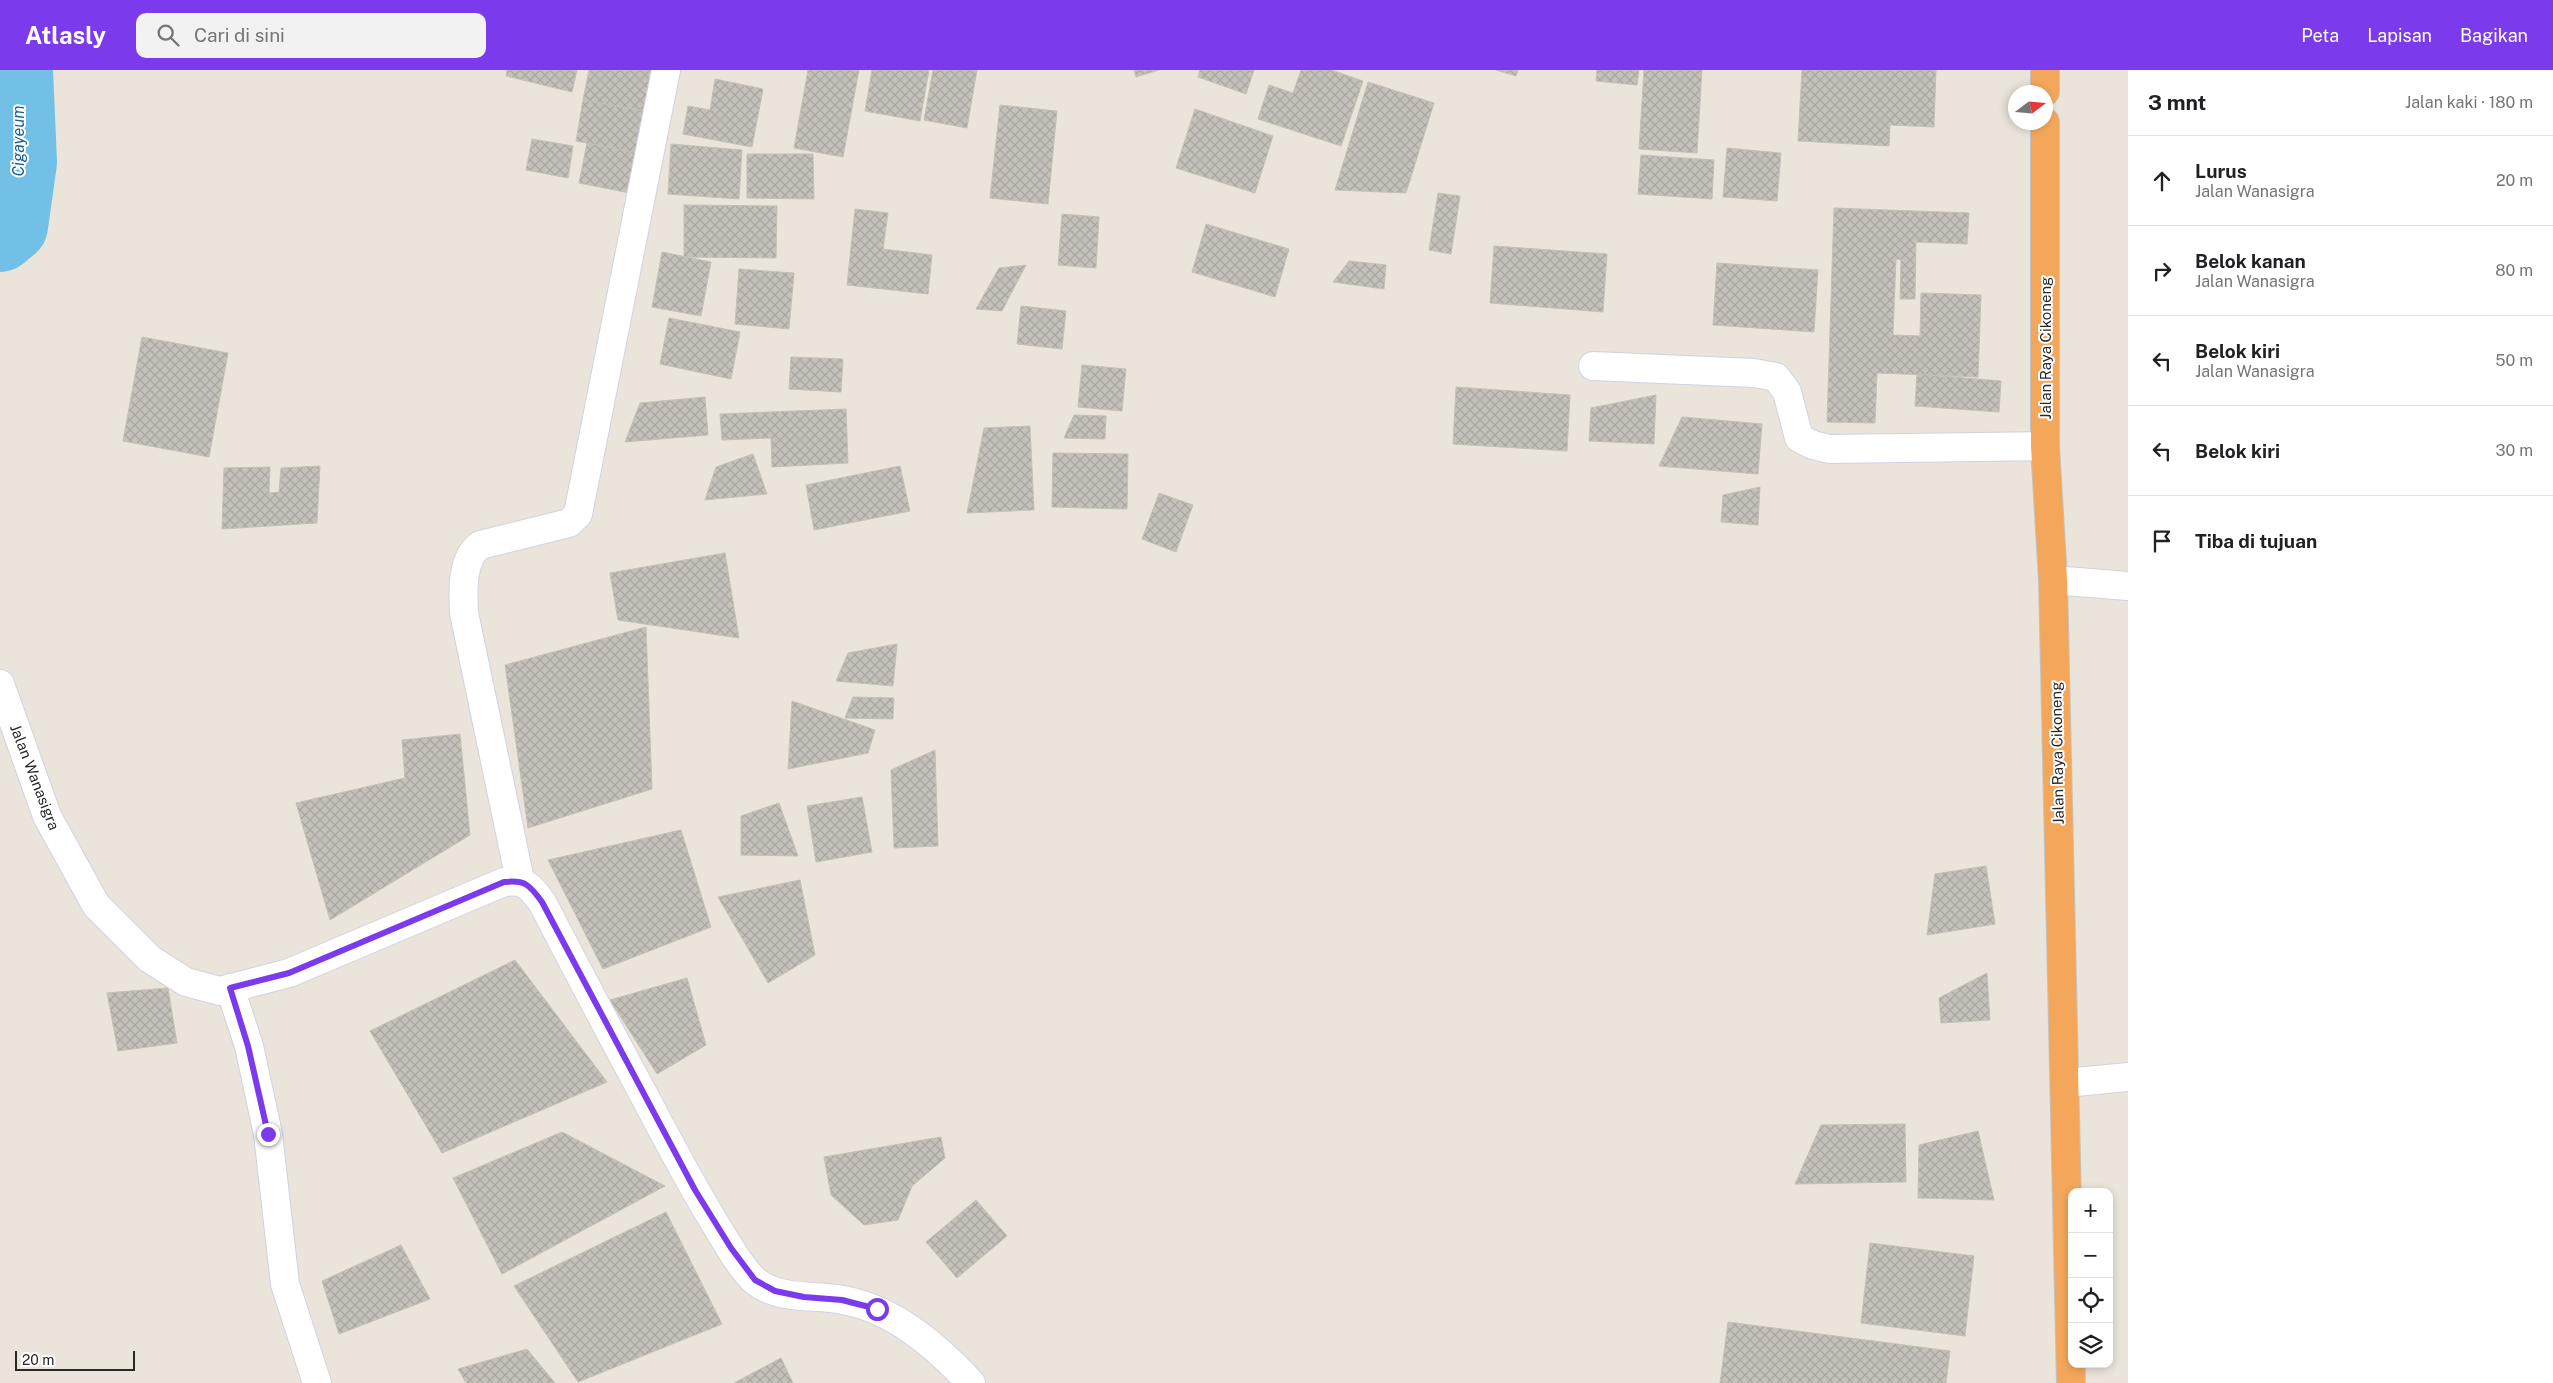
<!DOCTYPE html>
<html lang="id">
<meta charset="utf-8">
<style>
body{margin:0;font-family:"Public Sans",sans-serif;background:#f2f2f2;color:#202124}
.controls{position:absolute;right:15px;bottom:15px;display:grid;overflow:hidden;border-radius:10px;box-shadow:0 2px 8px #0003}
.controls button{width:45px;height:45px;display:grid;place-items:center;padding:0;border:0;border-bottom:1px solid #e0e0e0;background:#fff;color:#202124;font:25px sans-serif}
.compass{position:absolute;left:2008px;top:15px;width:45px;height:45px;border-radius:50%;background:#fff;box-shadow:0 2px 8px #0003;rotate:74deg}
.scale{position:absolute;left:15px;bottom:12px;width:120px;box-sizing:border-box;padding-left:5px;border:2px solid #282828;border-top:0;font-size:14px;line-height:18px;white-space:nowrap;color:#282828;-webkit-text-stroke:4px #fff;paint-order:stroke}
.stop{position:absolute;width:15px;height:15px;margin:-11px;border:4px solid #7c3aed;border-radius:50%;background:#fff}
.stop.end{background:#7c3aed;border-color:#fff;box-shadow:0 1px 5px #0008}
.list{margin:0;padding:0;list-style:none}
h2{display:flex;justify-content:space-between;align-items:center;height:65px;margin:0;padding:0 20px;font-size:21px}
h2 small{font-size:16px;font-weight:400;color:#757577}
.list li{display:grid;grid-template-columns:32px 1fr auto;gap:15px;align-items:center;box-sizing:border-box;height:90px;padding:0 20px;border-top:1px solid #e0e0e0}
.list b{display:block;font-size:19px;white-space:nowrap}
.list p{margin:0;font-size:16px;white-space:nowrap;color:#757577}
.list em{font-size:16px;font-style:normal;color:#757577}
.icon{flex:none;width:28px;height:28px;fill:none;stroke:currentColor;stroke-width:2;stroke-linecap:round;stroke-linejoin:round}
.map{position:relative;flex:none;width:2128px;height:1313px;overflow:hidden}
header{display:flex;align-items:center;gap:30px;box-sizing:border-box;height:70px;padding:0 25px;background:#7c3aed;color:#fff}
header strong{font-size:24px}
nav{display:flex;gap:28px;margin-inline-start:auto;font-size:18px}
.search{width:350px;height:45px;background:#f2f2f2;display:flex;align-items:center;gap:12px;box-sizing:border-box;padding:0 18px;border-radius:10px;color:#757577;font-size:19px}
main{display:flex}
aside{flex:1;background:#fff}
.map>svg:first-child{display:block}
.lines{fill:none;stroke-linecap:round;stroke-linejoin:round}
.river{stroke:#73c0e6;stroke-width:72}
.building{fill:url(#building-cross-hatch);stroke:#c5c0b4}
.street-casing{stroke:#d0d2e0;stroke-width:30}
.highway-casing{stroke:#c3c3c3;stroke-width:30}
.street{stroke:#fff;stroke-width:28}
.highway{stroke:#f4a75b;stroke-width:28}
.route{stroke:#7c3aed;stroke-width:6}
.labels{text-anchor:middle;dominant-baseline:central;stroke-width:4;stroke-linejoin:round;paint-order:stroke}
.street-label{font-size:15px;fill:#282828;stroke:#fff}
.water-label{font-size:16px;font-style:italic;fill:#155d8f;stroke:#fff}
</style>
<header>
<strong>Atlasly</strong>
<div class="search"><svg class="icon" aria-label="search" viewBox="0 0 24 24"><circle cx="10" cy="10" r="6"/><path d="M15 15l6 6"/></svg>Cari di sini</div>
<nav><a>Peta</a><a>Lapisan</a><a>Bagikan</a></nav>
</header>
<main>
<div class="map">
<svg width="2128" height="1313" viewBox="0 0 2128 1313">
<defs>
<pattern id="building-cross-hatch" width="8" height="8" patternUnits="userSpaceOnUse" patternTransform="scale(1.25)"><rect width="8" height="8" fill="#c5c1ba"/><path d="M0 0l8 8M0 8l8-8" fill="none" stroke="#a9a6a0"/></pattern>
</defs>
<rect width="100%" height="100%" fill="#eae4da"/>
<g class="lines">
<polyline class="river" points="0,166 12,156 21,92 17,0"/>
</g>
<g class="building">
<polygon points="507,0 577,0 572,22 506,6"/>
<polygon points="589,0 664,0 655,43 583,30"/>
<polygon points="808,0 859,0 843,87 794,78"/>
<polygon points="872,0 929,0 920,51 865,41"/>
<polygon points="933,0 977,0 967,58 924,50"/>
<polygon points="1134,0 1159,0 1136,7"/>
<polygon points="1200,0 1254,0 1246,24 1198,7"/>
<polygon points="1301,0 1331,0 1363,11 1341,76 1258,49 1269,15 1293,23"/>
<polygon points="1496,0 1518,0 1516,6"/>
<polygon points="1597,0 1639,0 1637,15 1596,11"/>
<polygon points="1644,0 1702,0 1697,83 1639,79"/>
<polygon points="1802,0 1936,0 1934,57 1890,55 1889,76 1798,71"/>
<polygon points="715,9 763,19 752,77 683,64 688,36 710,40"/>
<polygon points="1368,12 1434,33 1406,123 1335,120"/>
<polygon points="583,30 655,43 648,85 576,71"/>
<polygon points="1000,35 1057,41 1048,134 990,128"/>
<polygon points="1195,39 1273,66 1255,123 1176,98"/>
<polygon points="532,69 573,76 568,108 526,100"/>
<polygon points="587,73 648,85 640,125 579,113"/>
<polygon points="671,74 742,80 739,129 668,124"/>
<polygon points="1727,78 1781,83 1777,131 1723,127"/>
<polygon points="747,84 813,84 814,129 747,128"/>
<polygon points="1641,85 1714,90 1712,129 1638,124"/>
<polygon points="1438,123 1460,126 1451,184 1429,180"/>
<polygon points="684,135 777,136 776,188 684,187"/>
<polygon points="1834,138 1969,143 1967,174 1916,172 1915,229 1900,229 1901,190 1896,189 1893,265 1920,266 1921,223 1981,225 1978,307 1877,303 1875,353 1827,352"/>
<polygon points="855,139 888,143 883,179 932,185 928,224 847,215"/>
<polygon points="1062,144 1099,147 1096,198 1058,195"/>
<polygon points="1206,154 1289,179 1275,227 1192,202"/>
<polygon points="1494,176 1607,184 1603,242 1490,233"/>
<polygon points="662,182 711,192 701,246 652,237"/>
<polygon points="1349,191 1386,195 1384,219 1333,212"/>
<polygon points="1717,193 1818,200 1814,262 1713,255"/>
<polygon points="1026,195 1002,241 976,239 999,198"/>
<polygon points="739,199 794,203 789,259 735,254"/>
<polygon points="1021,236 1066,241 1062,279 1017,274"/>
<polygon points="669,248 740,262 731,309 660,294"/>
<polygon points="142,267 228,283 209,387 123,371"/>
<polygon points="791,287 843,289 841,322 789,319"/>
<polygon points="1082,295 1126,299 1122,341 1078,337"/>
<polygon points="1917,304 2001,311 1999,342 1915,336"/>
<polygon points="1456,317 1570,325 1567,381 1453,374"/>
<polygon points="1656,325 1654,374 1589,371 1591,338"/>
<polygon points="705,327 708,365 625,372 640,333"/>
<polygon points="846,339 848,393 772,397 771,368 722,370 720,344"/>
<polygon points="1074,345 1106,346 1105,369 1064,368"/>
<polygon points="1682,347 1762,354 1758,404 1659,396"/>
<polygon points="1030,356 1034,440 967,443 984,358"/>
<polygon points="1053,383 1128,384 1127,439 1052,437"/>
<polygon points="753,384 767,424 705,430 716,397"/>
<polygon points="320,396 317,453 222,459 224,398 270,397 269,423 279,422 281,398"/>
<polygon points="900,396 910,441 814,460 806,415"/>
<polygon points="1760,417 1758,455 1721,452 1723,425"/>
<polygon points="1159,423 1193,435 1176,482 1142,469"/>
<polygon points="725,483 739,568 618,550 610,503"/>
<polygon points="646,557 652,719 528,758 505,595"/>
<polygon points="897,574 893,616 836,611 848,583"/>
<polygon points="853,627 894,628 893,649 845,648"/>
<polygon points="792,631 875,660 868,683 788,699"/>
<polygon points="460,664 470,765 330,850 296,733 405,708 402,670"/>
<polygon points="935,680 938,776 894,778 891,700"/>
<polygon points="862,727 872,782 816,792 807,736"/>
<polygon points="779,733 798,786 741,785 741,746"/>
<polygon points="681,760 711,857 603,899 548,790"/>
<polygon points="1986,796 1995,854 1927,865 1935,804"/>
<polygon points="800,810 815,885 768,913 718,827"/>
<polygon points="515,890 607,1012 442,1083 370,961"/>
<polygon points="1987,903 1990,950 1941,953 1939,928"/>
<polygon points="687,908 706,975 657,1004 610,930"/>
<polygon points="168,918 177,973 118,981 107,923"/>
<polygon points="1905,1054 1906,1112 1795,1114 1821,1055"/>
<polygon points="1978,1061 1994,1130 1918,1128 1919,1075"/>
<polygon points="562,1062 665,1116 502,1204 453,1108"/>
<polygon points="941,1067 945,1088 912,1116 898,1150 864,1155 831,1125 824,1087"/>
<polygon points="976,1130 1007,1166 957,1208 926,1172"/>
<polygon points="666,1142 722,1254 578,1312 514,1216"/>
<polygon points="1870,1173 1974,1186 1965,1266 1861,1253"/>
<polygon points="401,1175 430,1229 339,1264 322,1211"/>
<polygon points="1728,1252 1950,1281 1946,1313 1720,1313"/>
<polygon points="527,1279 555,1313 466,1313 458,1299"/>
<polygon points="781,1288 793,1313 734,1313"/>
</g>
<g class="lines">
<defs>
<g id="street">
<polyline points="1593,296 1754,303 1776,307 1787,322 1799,368 1813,375 1829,379 2045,376"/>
<polyline points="2053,510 2128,516"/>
<path d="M0 614 47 746 96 835 150 889 186 912 220 921 289 903 504 812C525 810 529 815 542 832 576 898 611 964 646 1029 666 1067 686 1105 708 1142 720 1161 739 1197 755 1211 780 1231 814 1224 843 1230 894 1239 936 1276 971 1313"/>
<path d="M520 810 464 543C463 522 461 489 480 475L569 453 578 444 666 0"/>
<polyline points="230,918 249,976 268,1064 285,1214 317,1313"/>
<polyline points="2066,1013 2128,1007"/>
</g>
<g id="highway">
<polyline points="2045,0 2045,22"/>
<polyline points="2045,52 2045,376 2053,510 2071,1313"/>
</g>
</defs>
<use href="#street" class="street-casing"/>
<use href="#highway" class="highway-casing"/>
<use href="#street" class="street"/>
<use href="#highway" class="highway"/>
</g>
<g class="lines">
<path class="route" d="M268 1064 248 976 230 918 289 903 504 812C525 810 529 814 542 832L695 1120 731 1178 755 1210 775 1221 804 1227 842 1230 877 1239"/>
</g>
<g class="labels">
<g class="street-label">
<text transform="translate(2045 278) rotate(-90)">Jalan Raya Cikoneng</text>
<text transform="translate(2057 683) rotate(-91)">Jalan Raya Cikoneng</text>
<text transform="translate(35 707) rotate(69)">Jalan Wanasigra</text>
</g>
<g class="water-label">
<text transform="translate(18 71) rotate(-90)">Cigayeum</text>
</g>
</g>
</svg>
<div class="controls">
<button>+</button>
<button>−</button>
<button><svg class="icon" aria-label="locate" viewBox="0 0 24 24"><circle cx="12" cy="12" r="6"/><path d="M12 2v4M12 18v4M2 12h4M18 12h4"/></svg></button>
<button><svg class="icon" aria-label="layers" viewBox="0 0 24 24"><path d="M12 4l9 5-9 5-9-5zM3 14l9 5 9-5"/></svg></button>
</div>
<svg class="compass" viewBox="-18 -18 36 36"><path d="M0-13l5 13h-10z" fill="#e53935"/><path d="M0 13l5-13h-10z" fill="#757577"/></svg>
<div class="scale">20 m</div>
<div class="stop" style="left:877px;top:1239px"></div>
<div class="stop end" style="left:268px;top:1064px"></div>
</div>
<aside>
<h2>3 mnt<small>Jalan kaki · 180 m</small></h2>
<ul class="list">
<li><svg class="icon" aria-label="ahead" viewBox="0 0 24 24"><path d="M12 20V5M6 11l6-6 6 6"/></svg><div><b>Lurus</b><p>Jalan Wanasigra</p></div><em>20 m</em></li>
<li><svg class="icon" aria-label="right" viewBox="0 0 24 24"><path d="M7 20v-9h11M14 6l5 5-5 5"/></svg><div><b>Belok kanan</b><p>Jalan Wanasigra</p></div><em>80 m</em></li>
<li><svg class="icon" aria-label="left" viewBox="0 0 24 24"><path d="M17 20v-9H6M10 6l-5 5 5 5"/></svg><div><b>Belok kiri</b><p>Jalan Wanasigra</p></div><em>50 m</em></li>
<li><svg class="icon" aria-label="left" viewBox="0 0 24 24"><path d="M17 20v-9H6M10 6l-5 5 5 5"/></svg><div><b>Belok kiri</b></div><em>30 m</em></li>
<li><svg class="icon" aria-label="arrive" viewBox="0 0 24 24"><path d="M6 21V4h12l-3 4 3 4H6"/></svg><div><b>Tiba di tujuan</b></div></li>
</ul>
</aside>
</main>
